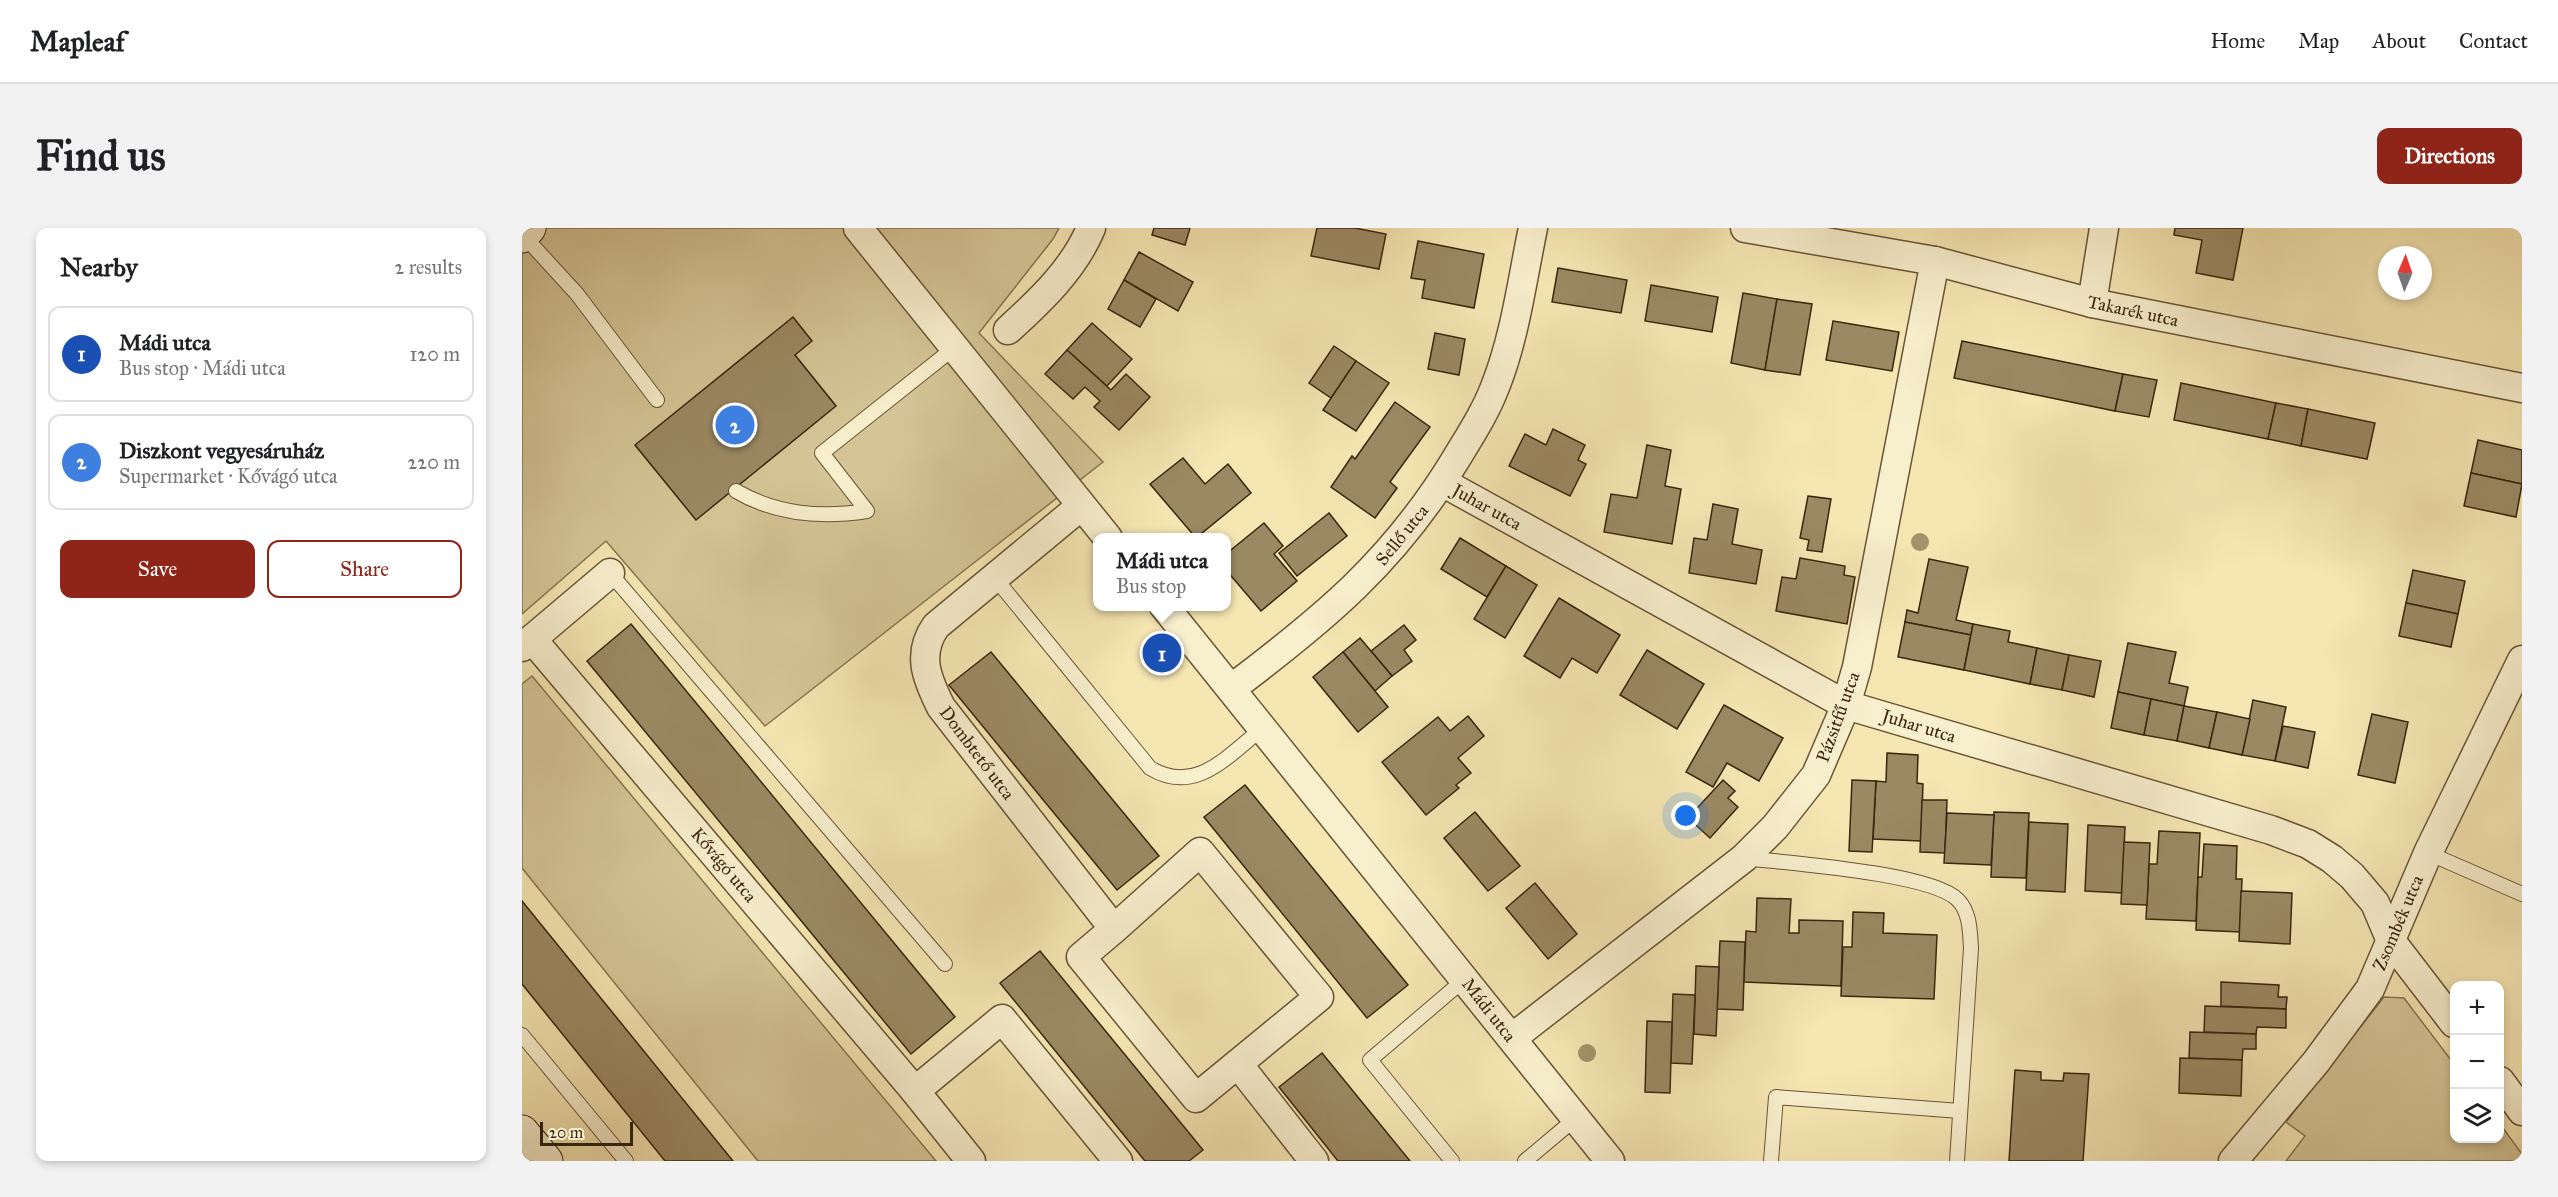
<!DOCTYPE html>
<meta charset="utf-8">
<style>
body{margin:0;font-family:"IM FELL Great Primer",serif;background:#f2f2f2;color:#202124}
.controls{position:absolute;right:18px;bottom:18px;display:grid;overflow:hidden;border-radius:12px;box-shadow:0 3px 9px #0003}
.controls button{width:54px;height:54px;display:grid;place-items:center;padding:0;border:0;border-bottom:2px solid #e0e0e0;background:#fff;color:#202124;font:30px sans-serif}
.compass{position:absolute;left:1856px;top:18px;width:54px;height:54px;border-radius:50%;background:#fff;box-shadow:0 3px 9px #0003;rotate:2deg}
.scale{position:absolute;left:18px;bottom:15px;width:93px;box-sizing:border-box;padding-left:6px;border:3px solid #3a250d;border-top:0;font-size:16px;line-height:21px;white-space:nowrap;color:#3a250d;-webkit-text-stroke:4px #f8efcd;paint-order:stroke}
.you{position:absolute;left:1164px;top:588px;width:21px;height:21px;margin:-15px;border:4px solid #fff;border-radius:50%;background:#1a73e8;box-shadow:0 0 0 9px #1a73e833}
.badge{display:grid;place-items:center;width:39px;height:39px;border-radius:50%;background:#8f2418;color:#fff;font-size:20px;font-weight:700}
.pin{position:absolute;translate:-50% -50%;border:3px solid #fff;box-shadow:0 2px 6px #0006}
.popup{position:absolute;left:571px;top:305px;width:138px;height:78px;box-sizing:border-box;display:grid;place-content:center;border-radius:12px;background:#fff;filter:drop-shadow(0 2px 4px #0005);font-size:20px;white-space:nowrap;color:#757577}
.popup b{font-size:22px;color:#202124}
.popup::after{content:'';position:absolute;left:50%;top:100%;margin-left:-12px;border:12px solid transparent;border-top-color:#fff}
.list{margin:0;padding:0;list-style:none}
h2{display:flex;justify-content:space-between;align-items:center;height:78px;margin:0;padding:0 24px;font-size:26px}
h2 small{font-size:20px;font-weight:400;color:#757577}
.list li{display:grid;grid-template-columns:39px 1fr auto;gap:18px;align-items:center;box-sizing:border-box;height:96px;margin:0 12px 12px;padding:0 12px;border:2px solid #e0e0e0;border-radius:12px}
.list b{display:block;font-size:22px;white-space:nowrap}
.list p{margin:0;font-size:20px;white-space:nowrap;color:#757577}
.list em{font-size:20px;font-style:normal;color:#757577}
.actions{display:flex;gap:12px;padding:18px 24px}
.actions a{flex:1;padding:14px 0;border:2px solid #8f2418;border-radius:12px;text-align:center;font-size:21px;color:#8f2418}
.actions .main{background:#8f2418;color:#fff}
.icon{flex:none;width:33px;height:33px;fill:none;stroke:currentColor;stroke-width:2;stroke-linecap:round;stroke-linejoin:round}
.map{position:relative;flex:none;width:2000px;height:933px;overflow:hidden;border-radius:12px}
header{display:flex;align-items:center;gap:36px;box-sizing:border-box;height:84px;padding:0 30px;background:#fff;border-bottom:2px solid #e0e0e0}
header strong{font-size:28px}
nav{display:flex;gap:33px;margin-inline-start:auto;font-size:21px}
.intro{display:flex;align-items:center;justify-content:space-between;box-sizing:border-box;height:144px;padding:0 36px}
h1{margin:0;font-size:42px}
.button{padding:15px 27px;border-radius:12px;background:#8f2418;color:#fff;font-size:21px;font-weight:700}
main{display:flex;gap:36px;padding:0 36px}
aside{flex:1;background:#fff;border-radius:12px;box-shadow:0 3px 9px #0003}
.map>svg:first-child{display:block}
.green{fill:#d5c596;stroke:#887552;stroke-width:1.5}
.building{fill:#9b8963;stroke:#3a250d;stroke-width:1.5}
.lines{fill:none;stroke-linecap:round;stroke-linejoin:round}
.lane-casing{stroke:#695536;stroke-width:16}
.street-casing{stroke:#695536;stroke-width:31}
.secondary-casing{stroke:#3a250d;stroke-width:35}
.lane{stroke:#f8efcd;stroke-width:14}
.street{stroke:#f8efcd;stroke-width:28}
.secondary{stroke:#f8efcd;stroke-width:33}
.tree{fill:#a4926a}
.labels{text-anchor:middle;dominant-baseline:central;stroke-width:4.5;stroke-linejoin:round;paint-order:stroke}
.street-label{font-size:18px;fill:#3a250d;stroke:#f8efcd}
</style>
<header>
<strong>Mapleaf</strong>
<nav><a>Home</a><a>Map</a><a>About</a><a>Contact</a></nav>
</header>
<div class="intro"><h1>Find us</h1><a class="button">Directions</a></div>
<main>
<aside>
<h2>Nearby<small>2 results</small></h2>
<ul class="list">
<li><span class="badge" style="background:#1a4fb4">1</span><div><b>Mádi utca</b><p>Bus stop · Mádi utca</p></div><em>120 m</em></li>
<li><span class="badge" style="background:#3f7fe0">2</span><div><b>Diszkont vegyesáruház</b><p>Supermarket · Kővágó utca</p></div><em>220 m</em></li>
</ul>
<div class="actions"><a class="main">Save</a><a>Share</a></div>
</aside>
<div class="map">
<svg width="2000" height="933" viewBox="0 0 2000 933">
<rect width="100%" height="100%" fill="#f5e6b2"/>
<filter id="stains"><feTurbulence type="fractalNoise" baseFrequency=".00333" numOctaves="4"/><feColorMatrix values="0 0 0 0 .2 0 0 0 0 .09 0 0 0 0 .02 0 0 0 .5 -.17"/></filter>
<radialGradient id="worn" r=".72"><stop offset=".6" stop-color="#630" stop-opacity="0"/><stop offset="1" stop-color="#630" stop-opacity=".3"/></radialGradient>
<g class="green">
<polygon points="0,0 537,0 531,11 457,105 581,234 243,498 84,313 0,386"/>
<polygon points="10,448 414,933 236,933 0,640 0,456"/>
<polygon points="1862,769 1882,770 1932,836 1932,910 1978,910 1978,896 2000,926 2000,933 1764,933 1783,908 1764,894"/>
</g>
<g class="building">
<polygon points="632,0 668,0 663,17 630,7"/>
<polygon points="795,0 833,0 864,6 857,41 789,28"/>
<polygon points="1653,0 1721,0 1711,52 1674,45 1680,12 1652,7"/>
<polygon points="896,13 962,26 952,80 900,70 903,52 889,50"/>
<polygon points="617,24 671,54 656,83 602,52"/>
<polygon points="1036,40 1105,52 1099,85 1030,74"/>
<polygon points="602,52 634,71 618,99 586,81"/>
<polygon points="1129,57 1196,69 1190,104 1123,93"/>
<polygon points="1221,65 1255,71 1243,142 1209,135"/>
<polygon points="1255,71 1290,76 1278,147 1243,142"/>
<polygon points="271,89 290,113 273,127 314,178 174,292 113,217"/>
<polygon points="1311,93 1377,104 1370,143 1304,132"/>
<polygon points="570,95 610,131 585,158 545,122"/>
<polygon points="913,105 943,111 937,147 906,141"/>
<polygon points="1440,113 1601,146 1593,183 1432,150"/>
<polygon points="812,118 834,133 809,170 787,155"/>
<polygon points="545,122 589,162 604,146 628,169 597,202 572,179 578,173 563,159 551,171 523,146"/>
<polygon points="834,133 867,155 834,203 801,182"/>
<polygon points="1601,146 1635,152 1627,189 1593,183"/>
<polygon points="1659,155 1754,175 1746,211 1652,192"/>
<polygon points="873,174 908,199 868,254 875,260 853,290 809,259 830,228 833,231"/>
<polygon points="1754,175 1786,181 1779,218 1746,211"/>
<polygon points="1786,181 1853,195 1845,231 1779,218"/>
<polygon points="1031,201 1063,217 1056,232 1064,236 1048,268 987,238 1003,206 1024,217"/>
<polygon points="1956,212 2000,222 2000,256 1949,245"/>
<polygon points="1125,217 1149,222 1143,258 1159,261 1150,316 1082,304 1089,266 1115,270"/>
<polygon points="661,230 683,256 706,236 729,265 674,310 628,256"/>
<polygon points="1949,245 2000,256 1994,289 1942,278"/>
<polygon points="1286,268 1309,271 1300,324 1285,322 1287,312 1278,310"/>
<polygon points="1191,276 1216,281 1210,316 1240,322 1234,356 1167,345 1172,310 1185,312"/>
<polygon points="807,285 825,308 775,348 757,325"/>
<polygon points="742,295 761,318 752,326 775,353 739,383 704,342 704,326"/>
<polygon points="938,310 984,338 965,369 919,341"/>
<polygon points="1278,330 1323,338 1322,347 1333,349 1325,396 1254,383 1260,349 1274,351"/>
<polygon points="1407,331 1446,339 1434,392 1451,396 1449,407 1383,394 1385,382 1396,385"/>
<polygon points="984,338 1015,357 983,410 952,391"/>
<polygon points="1891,342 1943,353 1936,386 1884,375"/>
<polygon points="1037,370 1098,407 1075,445 1050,430 1038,450 1002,428"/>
<polygon points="1884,375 1936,386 1929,419 1877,408"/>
<polygon points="1383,394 1449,407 1442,442 1376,429"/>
<polygon points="109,396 433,789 389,826 65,433"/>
<polygon points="1451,396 1488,403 1486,414 1515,420 1508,456 1442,442"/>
<polygon points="882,397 894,412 882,422 890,433 870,448 849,423"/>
<polygon points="838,410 870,448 853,463 821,424"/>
<polygon points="1606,415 1654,424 1647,455 1666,459 1662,478 1596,464"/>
<polygon points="1515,420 1547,427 1540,462 1508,456"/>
<polygon points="1125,422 1182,456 1155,501 1098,467"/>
<polygon points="469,424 637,628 595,662 427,457"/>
<polygon points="821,424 866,479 836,504 791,449"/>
<polygon points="1547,427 1579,433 1572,469 1540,462"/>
<polygon points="1596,464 1629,471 1622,507 1589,500"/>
<polygon points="1629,471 1662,478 1655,513 1622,507"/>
<polygon points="1731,472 1764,479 1753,533 1720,527"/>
<polygon points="1202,477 1261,510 1237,553 1205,535 1191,559 1164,544"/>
<polygon points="1662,478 1695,484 1687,520 1655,513"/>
<polygon points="1695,484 1728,491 1720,527 1687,520"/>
<polygon points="1850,486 1886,494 1873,555 1836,547"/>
<polygon points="946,488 962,508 936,530 949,545 934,557 937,560 904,587 860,534 916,489 928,503"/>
<polygon points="1761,498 1793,504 1786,540 1753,533"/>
<polygon points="1365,525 1396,527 1395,555 1401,556 1399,613 1351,611 1354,553 1364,554"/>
<polygon points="1201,552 1213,563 1206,570 1216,579 1188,610 1166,590"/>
<polygon points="1330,552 1354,553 1350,624 1327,623"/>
<polygon points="723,557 886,757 845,790 682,589"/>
<polygon points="1400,572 1425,572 1423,625 1398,624"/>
<polygon points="953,584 998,638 966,663 922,610"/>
<polygon points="1472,584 1507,585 1504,650 1469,649"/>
<polygon points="1425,585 1472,587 1469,637 1422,635"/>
<polygon points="1507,594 1546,596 1543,664 1504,662"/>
<polygon points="1566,597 1603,599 1600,665 1563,663"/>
<polygon points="1637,603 1678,605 1674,693 1624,691 1627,636 1635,636"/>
<polygon points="1602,614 1628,615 1625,677 1599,676"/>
<polygon points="1682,616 1715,618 1714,651 1720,651 1718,704 1674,702 1676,649 1680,649"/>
<polygon points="1013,655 1055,706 1026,731 984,680"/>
<polygon points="1719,663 1770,665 1768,716 1717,713"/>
<polygon points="1235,670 1269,671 1267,705 1277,705 1277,692 1321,693 1319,758 1222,754 1224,703 1234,704"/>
<polygon points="0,673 211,933 143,933 0,756"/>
<polygon points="1331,684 1362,685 1361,705 1415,707 1412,771 1319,768 1321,719 1330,719"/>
<polygon points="1198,713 1223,714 1221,782 1195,781"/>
<polygon points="518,723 681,922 667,933 623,933 478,755"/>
<polygon points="1174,738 1197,739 1194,808 1172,806"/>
<polygon points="1699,754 1757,757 1756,769 1765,769 1764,781 1699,778"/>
<polygon points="1151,766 1173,767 1170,836 1149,835"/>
<polygon points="1683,778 1764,781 1764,800 1735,799 1734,806 1682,804"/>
<polygon points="1125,793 1150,794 1148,865 1123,864"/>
<polygon points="1668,804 1734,806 1734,821 1721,821 1720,832 1667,830"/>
<polygon points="800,825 888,933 816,933 757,859"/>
<polygon points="1658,830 1720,832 1719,868 1657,865"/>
<polygon points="1493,842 1519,844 1519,852 1541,853 1542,845 1567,846 1561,933 1487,933"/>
</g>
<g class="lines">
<defs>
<g id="lane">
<polyline points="1,7 55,66 135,172"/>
<path d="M214 263C255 287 299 290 345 283L300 225 432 120"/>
<polyline points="88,345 423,736"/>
<path d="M473 350 628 540C674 568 706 527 741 500"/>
<polyline points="1906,625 2000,666"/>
<path d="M1222 630C1266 635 1410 645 1436 672 1448 684 1448 704 1449 720L1435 933"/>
<polyline points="0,807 104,933"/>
<polyline points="930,933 848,832 943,751"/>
<polyline points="1003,933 1053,891"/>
<polyline points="1249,933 1254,869 1438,883"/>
</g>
<g id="street">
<polyline points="336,0 586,310"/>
<polyline points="1223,0 1413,33 1570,75 2000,160"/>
<polyline points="1570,75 1582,0"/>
<path d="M486 102C518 73 552 41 569 0"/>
<polyline points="920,254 1324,477 1749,602 1786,616 1810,631 1830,648 1853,675 1869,713 1932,795"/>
<path d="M559 278 414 398C394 426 405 451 419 479L592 701 678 624 797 769 674 870 559 729 592 701"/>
<polyline points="642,378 1088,933"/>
<polyline points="10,411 88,345"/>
<polyline points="0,419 10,411 393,863 480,791 596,933"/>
<path d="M710 460C803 390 872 333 934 231 948 208 963 185 973 159 993 109 1000 53 1011 0"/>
<polyline points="990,810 1222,630 1253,599 1294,547 1324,477 1335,439 1413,33"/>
<polyline points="716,836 792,933"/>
<polyline points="1978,853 2000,883"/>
<polyline points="393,863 449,933"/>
<polyline points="1711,933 1794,834 1848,761 1906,625 2000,432"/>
</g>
<g id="secondary">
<polyline points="0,8 7,0"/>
<polyline points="0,904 24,933"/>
</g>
</defs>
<use href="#lane" class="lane-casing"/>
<use href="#street" class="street-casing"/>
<use href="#secondary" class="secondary-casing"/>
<use href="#lane" class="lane"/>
<use href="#street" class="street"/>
<use href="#secondary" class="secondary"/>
</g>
<g class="tree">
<circle cx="1398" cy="314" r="9"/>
<circle cx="1065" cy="825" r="9"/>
</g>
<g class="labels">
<g class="street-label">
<text transform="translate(1611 83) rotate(12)">Takarék utca</text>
<text transform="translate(965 279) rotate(29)">Juhar utca</text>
<text transform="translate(880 307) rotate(-51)">Sellő utca</text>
<text transform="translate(1316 489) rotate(-70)">Pázsitfű utca</text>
<text transform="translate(1397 498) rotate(17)">Juhar utca</text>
<text transform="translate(455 525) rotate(53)">Dombtető utca</text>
<text transform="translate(202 637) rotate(50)">Kővágó utca</text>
<text transform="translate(1876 695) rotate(-67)">Zsombék utca</text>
<text transform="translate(967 782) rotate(52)">Mádi utca</text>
</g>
</g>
<rect width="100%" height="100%" filter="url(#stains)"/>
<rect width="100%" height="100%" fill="url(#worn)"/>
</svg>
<div class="controls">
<button>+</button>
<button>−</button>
<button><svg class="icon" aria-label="layers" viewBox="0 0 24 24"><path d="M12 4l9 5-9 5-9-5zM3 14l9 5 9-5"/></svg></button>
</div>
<svg class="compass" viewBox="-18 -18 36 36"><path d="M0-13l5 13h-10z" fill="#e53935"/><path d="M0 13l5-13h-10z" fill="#757577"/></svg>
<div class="scale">20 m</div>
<div class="you"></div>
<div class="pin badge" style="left:640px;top:425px;background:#1a4fb4">1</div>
<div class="popup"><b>Mádi utca</b>Bus stop</div>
<div class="pin badge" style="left:213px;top:197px;background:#3f7fe0">2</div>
</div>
</main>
